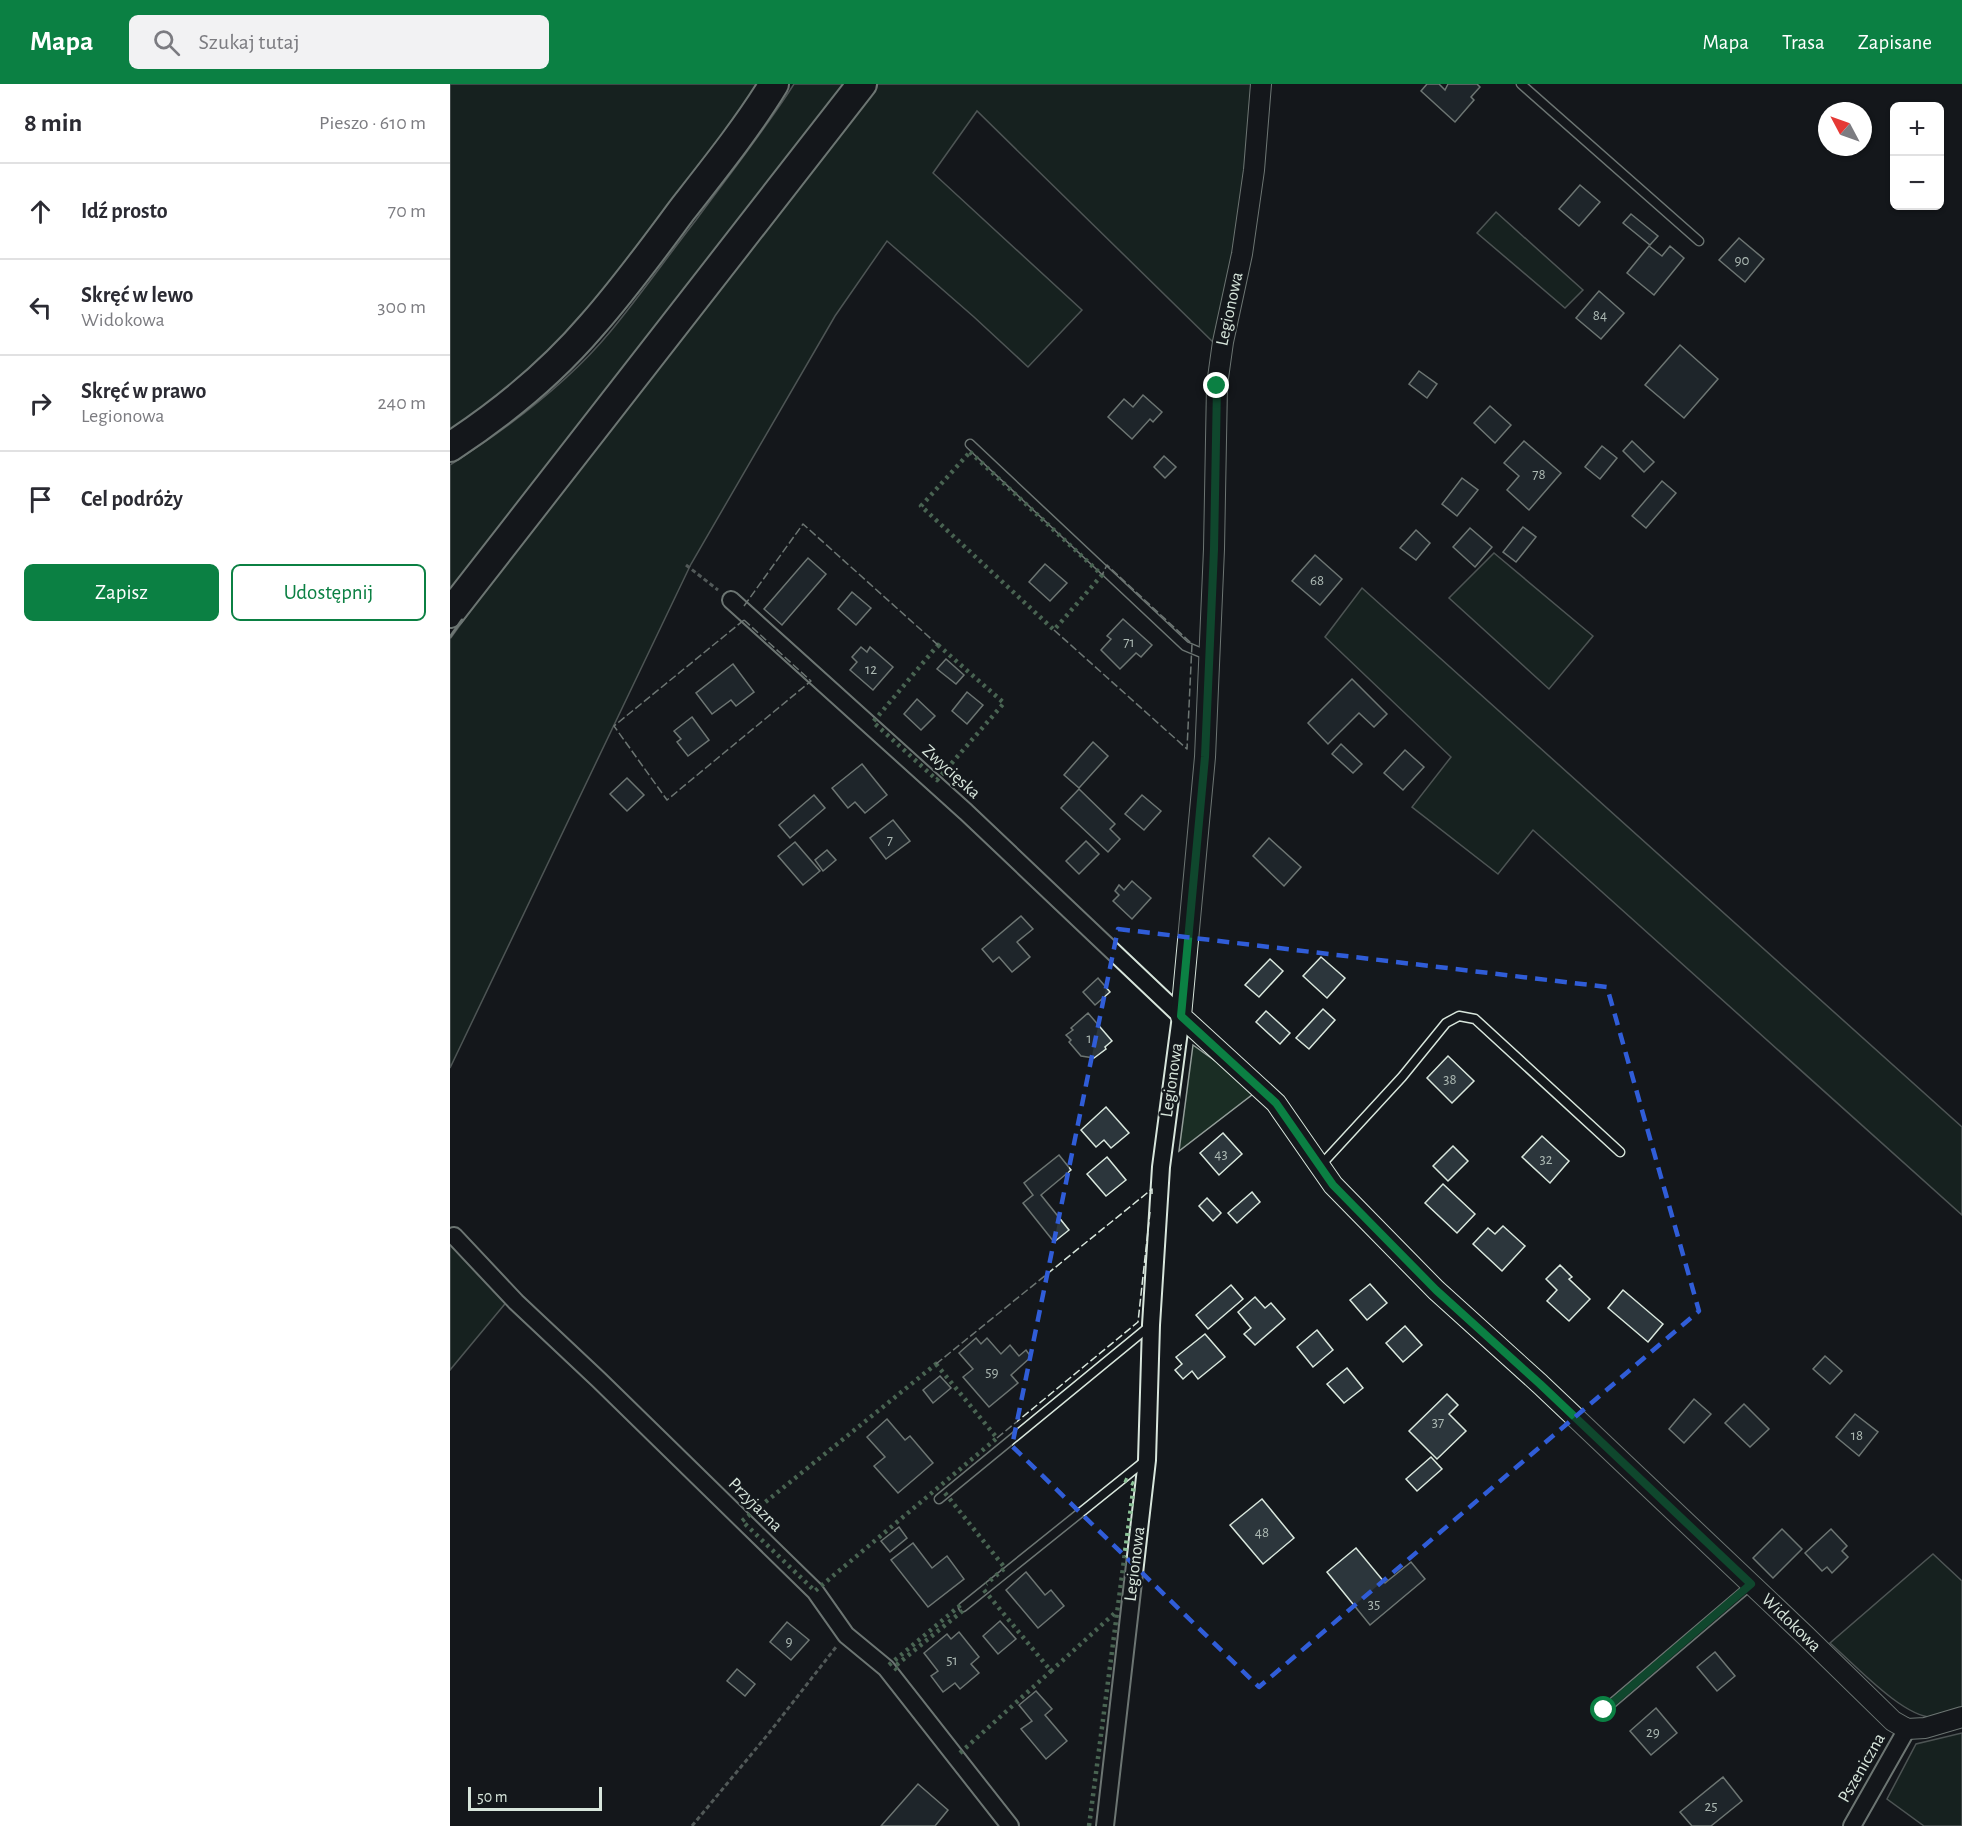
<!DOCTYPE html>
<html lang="pl">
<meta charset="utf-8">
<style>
body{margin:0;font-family:"Alegreya Sans",sans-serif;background:#f2f2f3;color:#2b2b33}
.controls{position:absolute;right:18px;top:18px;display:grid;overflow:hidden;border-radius:9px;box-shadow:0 2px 4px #0004}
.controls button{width:54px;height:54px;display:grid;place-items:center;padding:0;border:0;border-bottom:2px solid #e1e1e2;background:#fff;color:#2b2b33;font:30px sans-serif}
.compass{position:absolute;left:1368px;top:18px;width:54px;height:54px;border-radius:50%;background:#fff;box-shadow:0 2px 4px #0004;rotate:311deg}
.scale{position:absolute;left:18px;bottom:15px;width:134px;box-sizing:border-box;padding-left:6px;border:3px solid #d8e6dc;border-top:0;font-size:16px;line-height:21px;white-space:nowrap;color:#d8e6dc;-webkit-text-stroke:4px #14181c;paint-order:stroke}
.stop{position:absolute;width:18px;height:18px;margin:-14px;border:4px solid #0b8043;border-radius:50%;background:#fff}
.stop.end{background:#0b8043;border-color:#fff;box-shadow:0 2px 6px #0008}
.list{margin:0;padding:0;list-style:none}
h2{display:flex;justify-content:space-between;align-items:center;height:78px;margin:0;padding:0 24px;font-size:26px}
h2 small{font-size:20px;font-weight:400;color:#7c7c81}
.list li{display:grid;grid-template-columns:39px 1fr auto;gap:18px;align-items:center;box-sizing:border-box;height:96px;padding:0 24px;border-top:2px solid #e1e1e2}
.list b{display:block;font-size:22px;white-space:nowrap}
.list p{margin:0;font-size:20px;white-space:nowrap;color:#7c7c81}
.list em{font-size:20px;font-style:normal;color:#7c7c81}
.actions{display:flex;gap:12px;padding:18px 24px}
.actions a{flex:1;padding:14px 0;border:2px solid #0b8043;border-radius:9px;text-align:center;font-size:21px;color:#0b8043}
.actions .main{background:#0b8043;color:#fff}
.icon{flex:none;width:33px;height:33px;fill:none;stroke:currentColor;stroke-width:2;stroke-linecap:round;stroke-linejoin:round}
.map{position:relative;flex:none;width:1512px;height:1742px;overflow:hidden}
header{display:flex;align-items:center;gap:36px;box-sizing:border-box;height:84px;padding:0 30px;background:#0b8043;color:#fff}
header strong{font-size:28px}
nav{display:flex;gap:33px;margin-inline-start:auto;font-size:21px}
.search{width:420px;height:54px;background:#f2f2f3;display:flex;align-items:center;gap:15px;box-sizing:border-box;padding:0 21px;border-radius:9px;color:#7c7c81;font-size:22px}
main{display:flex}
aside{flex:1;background:#fff}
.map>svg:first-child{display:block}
.green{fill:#1a2d24;stroke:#939e99;stroke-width:1.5}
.building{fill:#2c363c;stroke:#d8e6dc;stroke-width:1.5}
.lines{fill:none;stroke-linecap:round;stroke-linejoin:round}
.service-casing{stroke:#d8e6dc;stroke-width:11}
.minor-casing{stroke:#d8e6dc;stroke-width:20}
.tertiary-casing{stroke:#d8e6dc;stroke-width:22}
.motorway-casing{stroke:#d8e6dc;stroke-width:32}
.path{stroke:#9da8a2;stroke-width:3;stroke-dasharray:4.5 3;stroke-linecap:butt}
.service{stroke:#14181c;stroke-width:8}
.minor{stroke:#14181c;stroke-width:16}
.tertiary{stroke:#14181c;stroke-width:20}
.motorway{stroke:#14181c;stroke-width:28}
.hedge{stroke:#8ac095;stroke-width:4.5;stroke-dasharray:3 4.5;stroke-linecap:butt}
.fence{stroke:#d8e6dc;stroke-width:1.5;stroke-dasharray:8 3;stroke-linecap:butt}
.wall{stroke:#d8e6dc;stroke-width:3}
.route{stroke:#0b8043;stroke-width:8}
.marked{fill:none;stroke:#305dd8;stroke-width:4.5;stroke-dasharray:12 8;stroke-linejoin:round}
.labels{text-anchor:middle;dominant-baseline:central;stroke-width:4.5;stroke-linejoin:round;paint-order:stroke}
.number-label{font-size:15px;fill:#adbab4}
.street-label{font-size:18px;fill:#d8e6dc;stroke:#14181c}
</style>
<header>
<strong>Mapa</strong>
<div class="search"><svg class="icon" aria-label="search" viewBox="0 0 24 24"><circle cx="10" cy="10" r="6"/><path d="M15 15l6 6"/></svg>Szukaj tutaj</div>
<nav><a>Mapa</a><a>Trasa</a><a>Zapisane</a></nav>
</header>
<main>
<aside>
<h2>8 min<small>Pieszo · 610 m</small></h2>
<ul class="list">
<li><svg class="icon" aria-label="ahead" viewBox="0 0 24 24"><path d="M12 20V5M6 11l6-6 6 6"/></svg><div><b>Idź prosto</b></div><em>70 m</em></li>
<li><svg class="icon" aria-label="left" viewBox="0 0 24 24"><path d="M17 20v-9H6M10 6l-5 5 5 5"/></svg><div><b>Skręć w lewo</b><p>Widokowa</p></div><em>300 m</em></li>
<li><svg class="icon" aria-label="right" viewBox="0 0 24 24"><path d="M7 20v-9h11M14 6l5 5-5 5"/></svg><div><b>Skręć w prawo</b><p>Legionowa</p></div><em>240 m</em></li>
<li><svg class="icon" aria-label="arrive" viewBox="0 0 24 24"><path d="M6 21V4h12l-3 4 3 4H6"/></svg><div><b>Cel podróży</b></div></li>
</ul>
<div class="actions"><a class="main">Zapisz</a><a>Udostępnij</a></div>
</aside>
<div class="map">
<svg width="1512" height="1742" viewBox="0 0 1512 1742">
<rect width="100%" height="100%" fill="#14181c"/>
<g class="green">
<polygon points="0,0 310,0 279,46 138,229 78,289 0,348"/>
<path d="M344 0H400L0 515V381C58 344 116 301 160 248 190 212 217 173 246 136 279 91 314 47 344 0Z"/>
<path d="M428 0H802C800 87 782 174 765 260L527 27 483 89 632 226 578 283 524 233 437 157 385 232 241 480 0 984V555L41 498Z"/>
<polygon points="1046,128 1133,206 1115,224 1027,149"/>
<polygon points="1044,469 1143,552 1099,605 999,514"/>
<polygon points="912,504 1512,1043 1512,1131 1083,746 1048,790 962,723 1001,673 875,553"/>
<polygon points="743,961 807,1007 729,1067"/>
<polygon points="0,1154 59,1215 0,1286"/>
<path d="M1483 1470 1512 1497V1625C1503 1628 1494 1632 1485 1633 1456 1637 1402 1578 1380 1559Z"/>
<polygon points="1512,1649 1512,1742 1474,1742 1437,1715 1466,1660"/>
</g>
<g class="building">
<polygon points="977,0 989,0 995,6 998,0 1027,0 1030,3 1021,13 1024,16 1005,38 971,7"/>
<polygon points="1130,101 1150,118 1129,142 1109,125"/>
<polygon points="1181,130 1208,152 1200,161 1173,139"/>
<polygon points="1289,154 1314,175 1295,198 1269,176"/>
<polygon points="1199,162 1212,172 1220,162 1234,174 1204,211 1177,189"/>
<polygon points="1149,207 1174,229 1151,255 1126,234"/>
<polygon points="1230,261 1268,295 1234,334 1195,301"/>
<polygon points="969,287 987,300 977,314 959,300"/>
<polygon points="693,311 712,328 703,338 700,335 682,355 658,333 674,315 683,323"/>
<polygon points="1040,322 1061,341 1045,359 1024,339"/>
<polygon points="1074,357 1111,389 1079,426 1057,406 1069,392 1054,379"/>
<polygon points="1182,357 1204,378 1194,388 1173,367"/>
<polygon points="1152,362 1167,374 1150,395 1135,383"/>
<polygon points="714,372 726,383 715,394 704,383"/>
<polygon points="1012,394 1028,406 1007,432 992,420"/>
<polygon points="1212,397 1226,409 1196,444 1182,432"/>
<polygon points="1073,443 1086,453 1066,478 1053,468"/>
<polygon points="1020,444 1042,463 1025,483 1003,463"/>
<polygon points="966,446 980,459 966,476 950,464"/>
<polygon points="865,471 892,495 870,521 842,497"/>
<polygon points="358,474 376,490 332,541 314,525"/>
<polygon points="595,480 617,499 600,517 579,498"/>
<polygon points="402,508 421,524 406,541 388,525"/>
<polygon points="673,535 702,561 691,573 686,569 670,585 651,566 661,555 657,552"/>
<polygon points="411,563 417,568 420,563 443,583 423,606 400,586 407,578 402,573"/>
<polygon points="496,575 514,591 506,600 487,585"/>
<polygon points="283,580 304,608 286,622 281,616 262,630 246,609"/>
<polygon points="902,595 937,630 924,643 909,629 878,660 858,639"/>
<polygon points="517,608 533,621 517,640 502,627"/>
<polygon points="467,615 485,632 471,646 454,630"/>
<polygon points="242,633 259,656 238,672 227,658 231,655 224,647"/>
<polygon points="643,658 658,672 629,704 614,691"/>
<polygon points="891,660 912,680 903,689 882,670"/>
<polygon points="955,666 974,683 953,706 934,689"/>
<polygon points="412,680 437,711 415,729 405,718 398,724 382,704"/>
<polygon points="177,694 194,711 177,727 160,710"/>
<polygon points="629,705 665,740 660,745 670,755 658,768 611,724"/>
<polygon points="364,711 375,724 340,754 329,741"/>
<polygon points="692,711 711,727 694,746 675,730"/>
<polygon points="443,736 460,757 436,775 420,754"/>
<polygon points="819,754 851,783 834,802 803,772"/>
<polygon points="636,757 649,770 629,790 616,777"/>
<polygon points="345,758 370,787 353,801 328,772"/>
<polygon points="377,766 386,776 373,787 365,776"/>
<polygon points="682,797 701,814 682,835 663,817 669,811 665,807 669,801 674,806"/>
<polygon points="571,832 583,845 567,858 580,873 562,888 549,873 543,878 532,865"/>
<polygon points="871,873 895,894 877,914 853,892"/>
<polygon points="820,875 833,887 809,913 795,901"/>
<polygon points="648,894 660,908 645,921 633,908"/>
<polygon points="873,925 885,936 859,965 846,954"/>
<polygon points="816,927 840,949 830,960 806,938"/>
<polygon points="638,929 662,957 655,963 656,965 644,974 631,972 619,958 621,956 616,951 623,946 621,944"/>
<polygon points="998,972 1024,997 1002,1019 977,994"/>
<polygon points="656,1023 679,1049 661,1064 654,1056 646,1063 631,1046"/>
<polygon points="773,1049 792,1070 769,1091 750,1069"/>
<polygon points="1092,1052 1119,1077 1100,1099 1072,1073"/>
<polygon points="1003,1062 1018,1077 998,1097 983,1082"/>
<polygon points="609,1071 621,1086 591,1111 619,1146 604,1158 573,1119 583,1111 574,1099"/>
<polygon points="657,1073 676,1096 656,1112 637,1090"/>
<polygon points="993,1100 1025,1130 1007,1149 975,1119"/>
<polygon points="802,1108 810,1118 787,1139 778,1129"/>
<polygon points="757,1114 771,1129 763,1137 749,1122"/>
<polygon points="1053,1142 1075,1162 1052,1187 1023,1160 1038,1144 1045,1150"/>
<polygon points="1110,1181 1122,1193 1119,1195 1140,1215 1119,1237 1097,1217 1107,1206 1096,1195"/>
<polygon points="920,1200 937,1219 917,1236 900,1216"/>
<polygon points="781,1201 793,1215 758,1245 746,1231"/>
<polygon points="1173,1206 1213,1240 1198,1258 1158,1224"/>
<polygon points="805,1213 815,1224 821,1219 835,1235 805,1261 794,1250 801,1244 788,1228"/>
<polygon points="955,1242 972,1261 953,1278 936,1259"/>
<polygon points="867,1246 883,1266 863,1283 847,1263"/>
<polygon points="755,1250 775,1273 748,1295 742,1287 733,1295 725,1286 732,1280 726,1273"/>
<polygon points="526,1254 531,1260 537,1254 551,1270 560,1261 569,1272 576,1266 581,1273 561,1291 568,1299 539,1323 513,1293 523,1285 509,1269"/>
<polygon points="1375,1272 1392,1287 1380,1300 1363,1285"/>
<polygon points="897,1284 913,1304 894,1319 877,1300"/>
<polygon points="490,1292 501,1304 483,1319 473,1306"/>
<polygon points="997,1310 1008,1321 999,1330 1016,1347 987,1375 959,1347"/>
<polygon points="1244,1315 1261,1330 1234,1359 1219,1345"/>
<polygon points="1294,1320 1319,1345 1300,1363 1275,1339"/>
<polygon points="1405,1330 1428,1348 1409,1372 1386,1353"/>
<polygon points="437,1335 455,1356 460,1352 483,1379 448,1409 424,1382 435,1373 417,1353"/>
<polygon points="981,1373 992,1385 967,1407 956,1395"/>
<polygon points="812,1415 844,1454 813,1480 780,1441"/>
<polygon points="449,1443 457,1454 440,1468 431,1457"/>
<polygon points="1332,1445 1352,1465 1323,1494 1303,1474"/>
<polygon points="1381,1445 1397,1462 1392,1467 1398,1473 1382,1489 1377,1483 1372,1487 1355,1469"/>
<polygon points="463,1459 482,1484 497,1472 514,1495 478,1523 441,1476"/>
<polygon points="906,1464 935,1499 961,1478 975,1495 920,1541 877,1488"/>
<polygon points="576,1488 595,1511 601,1506 614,1522 588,1544 556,1506"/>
<polygon points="550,1537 566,1555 548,1570 533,1552"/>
<polygon points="337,1538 359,1556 341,1576 320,1558"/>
<polygon points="509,1548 529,1573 521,1580 529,1589 510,1605 505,1599 493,1608 481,1592 488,1587 474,1569 497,1550 501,1555"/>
<polygon points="1265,1568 1285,1592 1267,1607 1247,1583"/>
<polygon points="287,1585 305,1600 295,1612 277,1597"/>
<polygon points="586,1607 602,1625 595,1631 617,1657 596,1675 571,1645 582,1637 569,1621"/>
<polygon points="1206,1624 1227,1649 1201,1671 1180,1647"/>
<polygon points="1273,1693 1292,1717 1261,1742 1242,1742 1230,1728"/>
<polygon points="468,1700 498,1726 485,1742 431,1742"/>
</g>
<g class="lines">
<defs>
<g id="service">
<polyline points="1071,0 1249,157"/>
<polyline points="520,360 735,562 759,572"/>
<polyline points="870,1082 952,993 996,939 1009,932 1025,935 1170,1068"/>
<polyline points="489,1415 701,1241"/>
<polyline points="513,1523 696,1376"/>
<polyline points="1154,1626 1301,1501"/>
</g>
<g id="minor">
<polyline points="281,516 516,728 731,932 711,1083 701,1241 697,1376 655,1742"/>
<polyline points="4,1152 66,1218 149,1296 365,1507 396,1551 436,1584 560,1742"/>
<polyline points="1402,1742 1457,1645"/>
</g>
<polyline id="tertiary" points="811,0 804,86 792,170 773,258 767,301 764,465 755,673 731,932 826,1019 883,1101 986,1206 1090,1300 1356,1552 1443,1637 1457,1645 1475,1644 1512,1633"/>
<g id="motorway">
<path d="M0 363C52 329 101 289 142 241 174 205 203 165 232 126 264 85 297 44 324 0"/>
<polyline points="0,529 412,0"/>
</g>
</defs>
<use href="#service" class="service-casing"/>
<use href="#minor" class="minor-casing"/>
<use href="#tertiary" class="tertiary-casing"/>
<use href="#motorway" class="motorway-casing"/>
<g class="path">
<polyline points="236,481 268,506"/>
<polyline points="242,1742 319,1649 386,1563"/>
</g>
<use href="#service" class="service"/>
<use href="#minor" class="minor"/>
<use href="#tertiary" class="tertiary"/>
<use href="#motorway" class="motorway"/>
<g class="hedge">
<polygon points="520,368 652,491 604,546 471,422"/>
<polygon points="488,561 554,619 487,696 423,638"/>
<polygon points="486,1280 547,1354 365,1507 292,1437"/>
<polyline points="495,1409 555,1484 536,1500"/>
<polyline points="534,1506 601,1587 667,1527"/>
<polyline points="439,1581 513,1519"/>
<polyline points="447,1586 444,1583 516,1524"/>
<polyline points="510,1669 601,1587"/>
<polyline points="639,1742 684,1400 673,1395"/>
</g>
<g class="fence">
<polyline points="294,522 353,440 488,561"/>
<polygon points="294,536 361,597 217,716 164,642"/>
<polyline points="604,546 737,665 742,560 657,481 652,491"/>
<polyline points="486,1280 702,1105 702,1110"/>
<polyline points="547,1354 688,1238 700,1128"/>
</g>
<polyline class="wall" points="0,553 12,536"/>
</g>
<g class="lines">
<polyline class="route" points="767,302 764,465 755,673 731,932 826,1019 883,1101 986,1206 1090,1300 1301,1500 1154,1626"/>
</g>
<path d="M0 0H1512V1742H0ZM668 845 1157 903 1249 1227 809 1603 562 1362Z" fill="#14181c" fill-opacity=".55" fill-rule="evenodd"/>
<path class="marked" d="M668 845 1157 903 1249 1227 809 1603 562 1362Z"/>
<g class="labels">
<g class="number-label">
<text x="1292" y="176">90</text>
<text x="1150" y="231">84</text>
<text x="1089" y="390">78</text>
<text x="867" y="496">68</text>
<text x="679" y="558">71</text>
<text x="421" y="585">12</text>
<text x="440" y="756">7</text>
<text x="639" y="954">1</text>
<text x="1000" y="995">38</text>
<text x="771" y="1070">43</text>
<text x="1096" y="1075">32</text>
<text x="542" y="1288">59</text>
<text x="988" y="1338">37</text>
<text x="1407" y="1351">18</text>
<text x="812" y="1448">48</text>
<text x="924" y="1520">35</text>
<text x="339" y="1557">9</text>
<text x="502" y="1576">51</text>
<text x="1203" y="1648">29</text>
<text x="1261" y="1722">25</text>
</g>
<g class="street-label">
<text transform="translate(780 225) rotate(-78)">Legionowa</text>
<text transform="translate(501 688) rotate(42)">Zwycięska</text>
<text transform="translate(722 996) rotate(-82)">Legionowa</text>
<text transform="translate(305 1421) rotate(45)">Przyjazna</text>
<text transform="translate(685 1480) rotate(-83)">Legionowa</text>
<text transform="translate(1341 1539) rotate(44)">Widokowa</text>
<text transform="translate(1412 1684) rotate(-60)">Pszeniczna</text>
</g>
</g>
</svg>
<div class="controls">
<button>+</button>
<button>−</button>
</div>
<svg class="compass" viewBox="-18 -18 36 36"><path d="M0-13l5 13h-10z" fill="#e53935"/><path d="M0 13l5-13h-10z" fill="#7c7c81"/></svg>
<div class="scale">50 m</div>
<div class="stop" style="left:1154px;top:1626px"></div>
<div class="stop end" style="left:767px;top:302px"></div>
</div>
</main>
